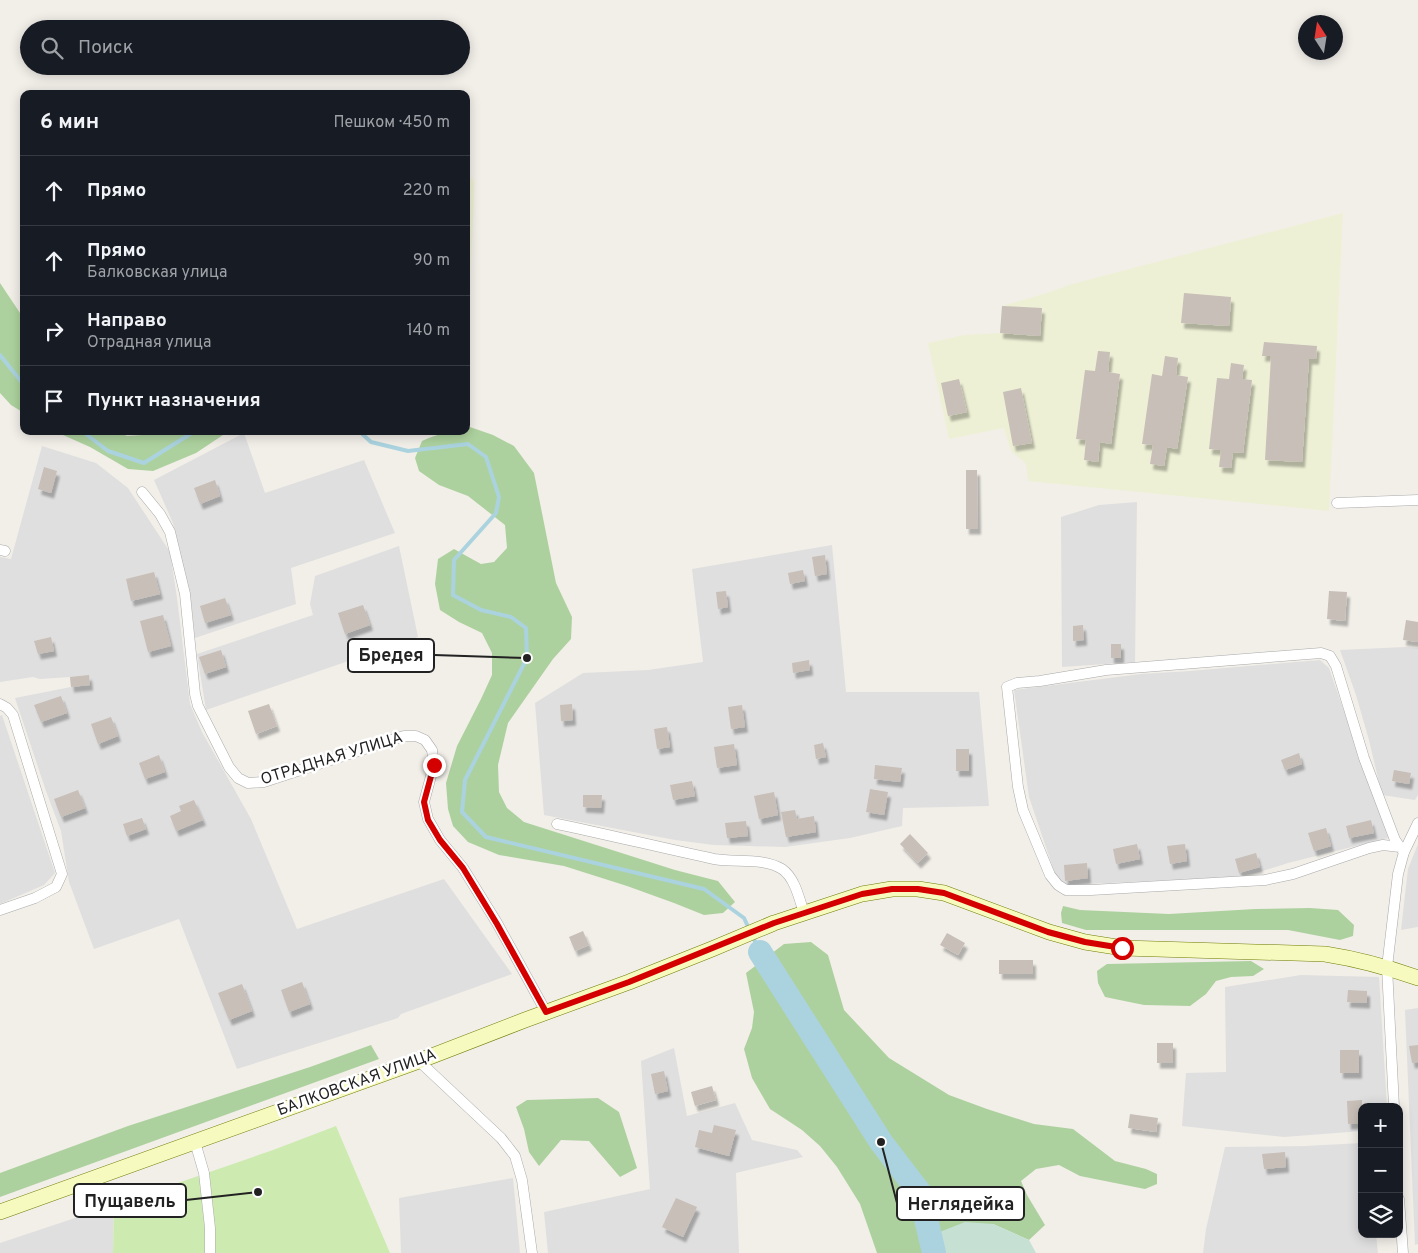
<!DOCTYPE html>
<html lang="ru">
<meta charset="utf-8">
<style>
body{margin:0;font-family:Overpass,sans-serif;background:#20242c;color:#f1f3f6}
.controls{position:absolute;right:15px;bottom:15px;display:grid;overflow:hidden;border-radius:10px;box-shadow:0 2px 12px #0003}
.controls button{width:45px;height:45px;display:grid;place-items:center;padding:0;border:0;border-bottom:1px solid #363941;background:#171b24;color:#f1f3f6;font:25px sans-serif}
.compass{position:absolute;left:1298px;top:15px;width:45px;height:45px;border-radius:50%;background:#171b24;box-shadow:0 2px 12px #0003;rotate:348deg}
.stop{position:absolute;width:15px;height:15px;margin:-11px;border:4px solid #d40000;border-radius:50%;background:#fff}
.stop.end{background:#d40000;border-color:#fff;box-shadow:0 1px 5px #0008}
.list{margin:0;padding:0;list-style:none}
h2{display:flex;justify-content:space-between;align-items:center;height:65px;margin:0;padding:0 20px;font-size:21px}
h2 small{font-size:16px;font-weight:400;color:#9ea1a6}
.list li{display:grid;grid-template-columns:32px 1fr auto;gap:15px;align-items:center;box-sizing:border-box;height:70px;padding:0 20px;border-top:1px solid #363941}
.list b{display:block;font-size:19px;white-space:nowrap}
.list p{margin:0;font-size:16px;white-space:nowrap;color:#9ea1a6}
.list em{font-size:16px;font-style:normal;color:#9ea1a6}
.icon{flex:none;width:28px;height:28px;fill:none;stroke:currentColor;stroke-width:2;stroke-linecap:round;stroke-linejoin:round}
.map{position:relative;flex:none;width:1418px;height:1253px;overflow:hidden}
.search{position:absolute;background:#171b24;box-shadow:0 2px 12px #0003;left:20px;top:20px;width:450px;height:55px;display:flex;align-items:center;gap:12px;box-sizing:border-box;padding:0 18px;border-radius:28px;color:#9ea1a6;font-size:19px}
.panel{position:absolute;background:#171b24;box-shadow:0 2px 12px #0003;left:20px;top:90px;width:450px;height:345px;border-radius:10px}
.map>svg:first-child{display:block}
.residential{fill:#e0dfdf}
.farmland{fill:#eef0d5}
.grass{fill:#cdebb0}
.forest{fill:#add19e}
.wetland{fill:#c6e0d4}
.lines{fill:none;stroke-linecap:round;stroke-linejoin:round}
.stream{stroke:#aad3df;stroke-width:4}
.river{stroke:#aad3df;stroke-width:24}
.building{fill:#c7bfb8;filter:url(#shadow)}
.street-casing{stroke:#a9a9a9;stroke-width:11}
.secondary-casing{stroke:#707d05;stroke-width:16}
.street{stroke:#fff;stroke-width:10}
.secondary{stroke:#f7fabf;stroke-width:15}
.route{stroke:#d40000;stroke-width:6}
.labels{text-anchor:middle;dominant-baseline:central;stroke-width:5;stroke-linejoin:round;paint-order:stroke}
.street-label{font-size:16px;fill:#222;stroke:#fff}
.leader{fill:none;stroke:#222;stroke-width:2}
.callout-dot{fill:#222;stroke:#fff;stroke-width:2}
.callout{fill:#fff;stroke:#222;stroke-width:2}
.callout-label{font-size:18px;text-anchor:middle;font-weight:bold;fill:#222}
</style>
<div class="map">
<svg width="1418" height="1253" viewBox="0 0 1418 1253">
<defs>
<filter id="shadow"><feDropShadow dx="3" dy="5.5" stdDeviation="1" flood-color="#0004"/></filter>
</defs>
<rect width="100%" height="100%" fill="#f2efe9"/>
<g class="residential">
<polygon points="244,433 265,493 364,460 395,533 291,568 296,604 195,638 191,601 173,523 154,480"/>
<polygon points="42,446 96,463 128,488 170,552 177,598 190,704 202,732 251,819 297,929 444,879 512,974 401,1014 398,1018 237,1069 179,919 94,949 69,882 61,831 46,791 15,698 71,687 70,677 40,679 33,677 0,682 0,557 11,559"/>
<polygon points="1137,502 1135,662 1062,667 1061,517 1099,505"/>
<polygon points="832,545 846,692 979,692 989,806 903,808 902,826 850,838 785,847 714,845 675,840 544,815 535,703 583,673 648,670 703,662 692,569"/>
<polygon points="399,546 418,637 206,710 197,654 313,615 310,604 315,576"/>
<polygon points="1405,647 1418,648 1418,795 1415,800 1382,795 1369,740 1356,695 1340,650"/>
<polygon points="1320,660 1329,668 1388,838 1288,863 1256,873 1232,877 1068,885 1057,880 1029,797 1014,690 1141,674 1190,671"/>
<polygon points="2,715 55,873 44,885 0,904 0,716"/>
<polygon points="1418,844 1418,927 1401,930 1408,869"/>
<polygon points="1301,975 1379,977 1387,1107 1362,1107 1362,1131 1284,1137 1182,1126 1186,1073 1226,1072 1225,987"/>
<polygon points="1418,1008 1418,1244 1415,1245 1405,1010"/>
<polygon points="674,1048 687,1116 735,1103 752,1140 797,1150 803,1157 736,1173 739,1253 548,1253 544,1212 650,1189 641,1061"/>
<polygon points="1362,1143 1362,1234 1376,1234 1378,1253 1203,1253 1206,1229 1225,1147 1305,1146"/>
<polygon points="513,1178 520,1253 401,1253 399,1198"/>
<polygon points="114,1205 113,1253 0,1253 0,1243"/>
</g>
<g class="farmland">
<polygon points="466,173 475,182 466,357"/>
<polygon points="1343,213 1329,511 1028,481 1026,464 1011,451 1004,428 949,439 928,343 964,335 1000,333 1002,306 1050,292 1072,284"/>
</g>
<polygon class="grass" points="336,1126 390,1253 113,1253 114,1205 273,1150"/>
<g class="forest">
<polygon points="0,283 24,319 24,413 11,405 0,393"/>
<path d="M470 427 493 435 514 446 534 473 556 583 572 617 571 639 553 659 508 723 498 765 499 792 507 808 524 822 675 870 718 881 735 902 723 913 704 915 674 903 627 886 564 866 499 855 468 842 453 826 448 809 446 783 457 746 481 699 492 675V653L482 633 459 622 440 610 435 584 438 559 454 549 481 564 494 562 507 548 505 525 468 496 439 485 419 471 415 458 422 441C437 434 450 431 466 431V428Z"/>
<polygon points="54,431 117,431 127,436 157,434 162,431 229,431 196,453 153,471 128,469 90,447"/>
<polygon points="1063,906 1080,910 1169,914 1255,909 1310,908 1338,910 1354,925 1353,936 1340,940 1288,930 1086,930 1062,923 1061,913"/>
<polygon points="811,942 828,955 844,1010 889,1058 949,1095 987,1109 1034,1124 1073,1129 1115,1161 1146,1169 1157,1174 1157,1184 1145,1189 1080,1176 1059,1165 1036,1169 1021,1181 1027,1195 1045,1225 1029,1240 993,1224 932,1235 926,1253 877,1253 860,1204 837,1167 820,1146 802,1130 770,1109 752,1078 744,1049 752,1028 754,1012 746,973 784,944"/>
<polygon points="1251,961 1264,969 1253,976 1231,977 1216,981 1206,994 1190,1006 1144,1005 1105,997 1098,983 1097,971 1107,964"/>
<polygon points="371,1045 379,1059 0,1197 0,1173 128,1126 310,1067"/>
<polygon points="598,1098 619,1112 637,1168 620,1177 589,1141 561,1140 539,1166 529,1152 524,1129 516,1107 527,1100"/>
</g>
<polygon class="wetland" points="965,1222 993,1224 1029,1240 1036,1253 926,1253 932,1235"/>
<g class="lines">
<g class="stream">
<polyline points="0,355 24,385"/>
<polyline points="82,431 108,451 144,463 195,431"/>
<polyline points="359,431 371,442 408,451 468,444 486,457 499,497 496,513 454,560 453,595 481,610 511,617 526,628 527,658 465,780 462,812 486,837 704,889 744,918 750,931"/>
<polyline points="753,937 760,952"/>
</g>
<polyline class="river" points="760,952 881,1142 920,1193 934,1253"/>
</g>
<g class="building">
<polygon points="1184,293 1231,297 1229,326 1181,323"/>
<polygon points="1002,306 1042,308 1040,336 1000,333"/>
<polygon points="1264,342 1317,346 1316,359 1309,359 1302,462 1265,460 1271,356 1262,356"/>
<polygon points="1098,351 1110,352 1108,372 1120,374 1111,444 1100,442 1098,462 1084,460 1086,440 1076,439 1085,370 1095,371"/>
<polygon points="1165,356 1178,358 1176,375 1188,377 1177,449 1167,447 1164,466 1150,464 1153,445 1142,444 1152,374 1162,376"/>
<polygon points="1231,363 1244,365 1242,379 1252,380 1243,453 1233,452 1231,468 1219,467 1221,450 1209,449 1217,378 1229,379"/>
<polygon points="959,379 967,412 948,416 941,383"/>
<polygon points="1021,388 1032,443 1013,446 1003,392"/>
<polygon points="44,467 57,471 51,493 38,489"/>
<polygon points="966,470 977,470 978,529 966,529"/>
<polygon points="215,480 220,496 200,504 194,488"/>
<polygon points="825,555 827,574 815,576 812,557"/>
<polygon points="803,570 805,581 790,584 788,573"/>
<polygon points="154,572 160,594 131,601 126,579"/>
<polygon points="726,591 728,607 718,609 716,592"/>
<polygon points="1329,591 1347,592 1345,621 1327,619"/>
<polygon points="225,598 231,615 205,623 200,606"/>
<polygon points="363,605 370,625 345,634 338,613"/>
<polygon points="163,615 171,646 148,652 140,621"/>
<polygon points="1406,620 1418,622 1418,642 1403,640"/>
<polygon points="1083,625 1084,640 1073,641 1073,626"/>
<polygon points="51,637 54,651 38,654 34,641"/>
<rect x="1111" y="644" width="10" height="14"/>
<polygon points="221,650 226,667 205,674 199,657"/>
<polygon points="809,660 810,670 793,673 792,663"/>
<polygon points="89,675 90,685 71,687 70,677"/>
<polygon points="61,696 67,713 41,722 34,705"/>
<polygon points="269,704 277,726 256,734 248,711"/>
<polygon points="572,704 573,720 561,721 560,705"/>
<polygon points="742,705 745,727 731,729 728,707"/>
<polygon points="111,717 118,736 98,744 91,724"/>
<polygon points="667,727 670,747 657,749 654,729"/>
<polygon points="823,743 826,757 816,759 814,745"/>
<polygon points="734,744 737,765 717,768 714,747"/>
<rect x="956" y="749" width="13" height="22"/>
<polygon points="1299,753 1302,764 1285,770 1281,760"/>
<polygon points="159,755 165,772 145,779 139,763"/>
<polygon points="875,765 902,768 900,782 874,779"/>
<polygon points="1394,770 1411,773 1409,784 1392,781"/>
<polygon points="692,781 695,796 673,800 670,785"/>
<polygon points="870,789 888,792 884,815 866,812"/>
<polygon points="78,790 85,808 61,817 54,799"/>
<polygon points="774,792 778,815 759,819 754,796"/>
<polygon points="583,795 602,795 601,808 583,807"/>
<polygon points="194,800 203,820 176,831 170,816 181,811 179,806"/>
<polygon points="795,810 797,819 814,816 816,832 786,837 781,812"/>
<polygon points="142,818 146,829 127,836 123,824"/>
<polygon points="1371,820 1374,833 1349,838 1346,826"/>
<polygon points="746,821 748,836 727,838 725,823"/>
<polygon points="1326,828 1331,846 1314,851 1308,833"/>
<polygon points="910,834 928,853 918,863 900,844"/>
<polygon points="1137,844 1140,859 1116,864 1113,849"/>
<polygon points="1185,844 1187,861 1170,864 1167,846"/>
<polygon points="1256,853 1260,867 1239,873 1235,859"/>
<polygon points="1087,863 1088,878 1065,881 1064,865"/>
<polygon points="583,931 589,945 575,951 569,937"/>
<polygon points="947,933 965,943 958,955 940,945"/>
<rect x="999" y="960" width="34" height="14"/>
<polygon points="302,982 310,1004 289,1012 281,990"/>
<polygon points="242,984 252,1011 229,1020 218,993"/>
<polygon points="1348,990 1367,991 1367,1003 1347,1002"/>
<rect x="1157" y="1043" width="16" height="20"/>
<polygon points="1418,1045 1418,1062 1412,1063 1409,1046"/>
<rect x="1340" y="1050" width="19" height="23"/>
<polygon points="664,1071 668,1091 655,1094 651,1074"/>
<polygon points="712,1086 716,1100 695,1106 691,1092"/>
<polygon points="1362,1100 1362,1123 1348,1124 1347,1101"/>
<polygon points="1130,1114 1158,1118 1156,1132 1128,1128"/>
<polygon points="714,1125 736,1130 729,1156 695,1147 699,1130 712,1133"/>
<polygon points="1285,1152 1286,1167 1264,1169 1262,1154"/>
<polygon points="676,1198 697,1207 683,1237 662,1227"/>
</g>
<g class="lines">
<defs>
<g id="street">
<polyline points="142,492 160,514 170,532 185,594 195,694 198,706 229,767 238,778 248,783 264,782 404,736 416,736 425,740 432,750 434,765 424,802 428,819 440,840 463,868 497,923 546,1012"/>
<polyline points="1337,503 1418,500"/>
<polyline points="0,550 5,551"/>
<polyline points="0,704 7,708 13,715 62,874 56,887 35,898 0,910"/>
<path d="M557 824C610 835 662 848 714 859 736 863 762 857 782 869 795 878 799 898 804 913"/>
<polyline points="1400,847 1395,840 1364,758 1336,666 1330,656 1321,653 1106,670 1040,681 1017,683 1007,687 1018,787 1023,810 1050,875 1058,885 1066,890 1091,890 1265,880 1293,874 1369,848 1383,845 1400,847 1404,852"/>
<polyline points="419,1061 501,1138 515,1156 522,1180 532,1253"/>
<polyline points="1394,1107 1387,967 1398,874 1404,852 1418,823"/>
<polyline points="195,1142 204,1173 210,1228 210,1253"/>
<polyline points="1399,1199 1403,1253"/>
</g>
<path id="secondary" d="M0 1212 419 1061 525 1020 629 982 712 949 774 923 862 894 892 889H918L944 893 1049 932 1085 942 1123 948 1325 954C1357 959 1387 967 1418 978"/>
</defs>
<use href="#street" class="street-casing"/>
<use href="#secondary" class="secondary-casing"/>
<use href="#street" class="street"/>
<use href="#secondary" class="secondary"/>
</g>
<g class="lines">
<polyline class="route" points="434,765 424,802 428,820 440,840 463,868 497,924 546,1012 629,982 774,923 862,894 892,889 918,889 944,893 1048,932 1085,942 1122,948"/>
</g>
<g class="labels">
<g class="street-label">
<text transform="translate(332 759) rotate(-17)">ОТРАДНАЯ УЛИЦА</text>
<text transform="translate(357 1083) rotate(-20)">БАЛКОВСКАЯ УЛИЦА</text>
</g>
</g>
<path class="leader" d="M527 658L434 655M258 1192L186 1200M881 1142L897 1203"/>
<g class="callout-dot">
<circle cx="527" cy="658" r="5"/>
<circle cx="258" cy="1192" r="5"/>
<circle cx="881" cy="1142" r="5"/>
</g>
<g class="callout">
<rect x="348" y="639" width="86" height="33" rx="5"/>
<rect x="74" y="1184" width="112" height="33" rx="5"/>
<rect x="897" y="1187" width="127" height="33" rx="5"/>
</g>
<g class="callout-label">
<text x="391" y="661">Бредея</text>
<text x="130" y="1207">Пущавель</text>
<text x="961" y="1210">Неглядейка</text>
</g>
</svg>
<div class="controls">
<button>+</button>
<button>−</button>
<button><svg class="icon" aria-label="layers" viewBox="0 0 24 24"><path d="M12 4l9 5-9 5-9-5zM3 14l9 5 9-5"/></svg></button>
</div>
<svg class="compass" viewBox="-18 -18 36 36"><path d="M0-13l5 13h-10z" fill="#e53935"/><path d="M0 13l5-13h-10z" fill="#9ea1a6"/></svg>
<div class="stop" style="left:1122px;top:948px"></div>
<div class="stop end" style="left:434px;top:765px"></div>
<div class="search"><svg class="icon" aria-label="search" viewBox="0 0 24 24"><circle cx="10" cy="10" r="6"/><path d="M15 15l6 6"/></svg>Поиск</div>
<section class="panel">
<h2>6 мин<small>Пешком · 450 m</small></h2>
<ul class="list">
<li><svg class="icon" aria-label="ahead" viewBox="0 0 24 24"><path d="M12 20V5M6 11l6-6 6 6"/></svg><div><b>Прямо</b></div><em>220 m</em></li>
<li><svg class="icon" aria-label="ahead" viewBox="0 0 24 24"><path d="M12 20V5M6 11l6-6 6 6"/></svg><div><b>Прямо</b><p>Балковская улица</p></div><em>90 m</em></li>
<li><svg class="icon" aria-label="right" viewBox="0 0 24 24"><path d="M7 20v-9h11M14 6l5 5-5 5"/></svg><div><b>Направо</b><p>Отрадная улица</p></div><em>140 m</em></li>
<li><svg class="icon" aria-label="arrive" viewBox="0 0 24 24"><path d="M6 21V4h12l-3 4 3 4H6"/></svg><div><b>Пункт назначения</b></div></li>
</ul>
</section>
</div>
